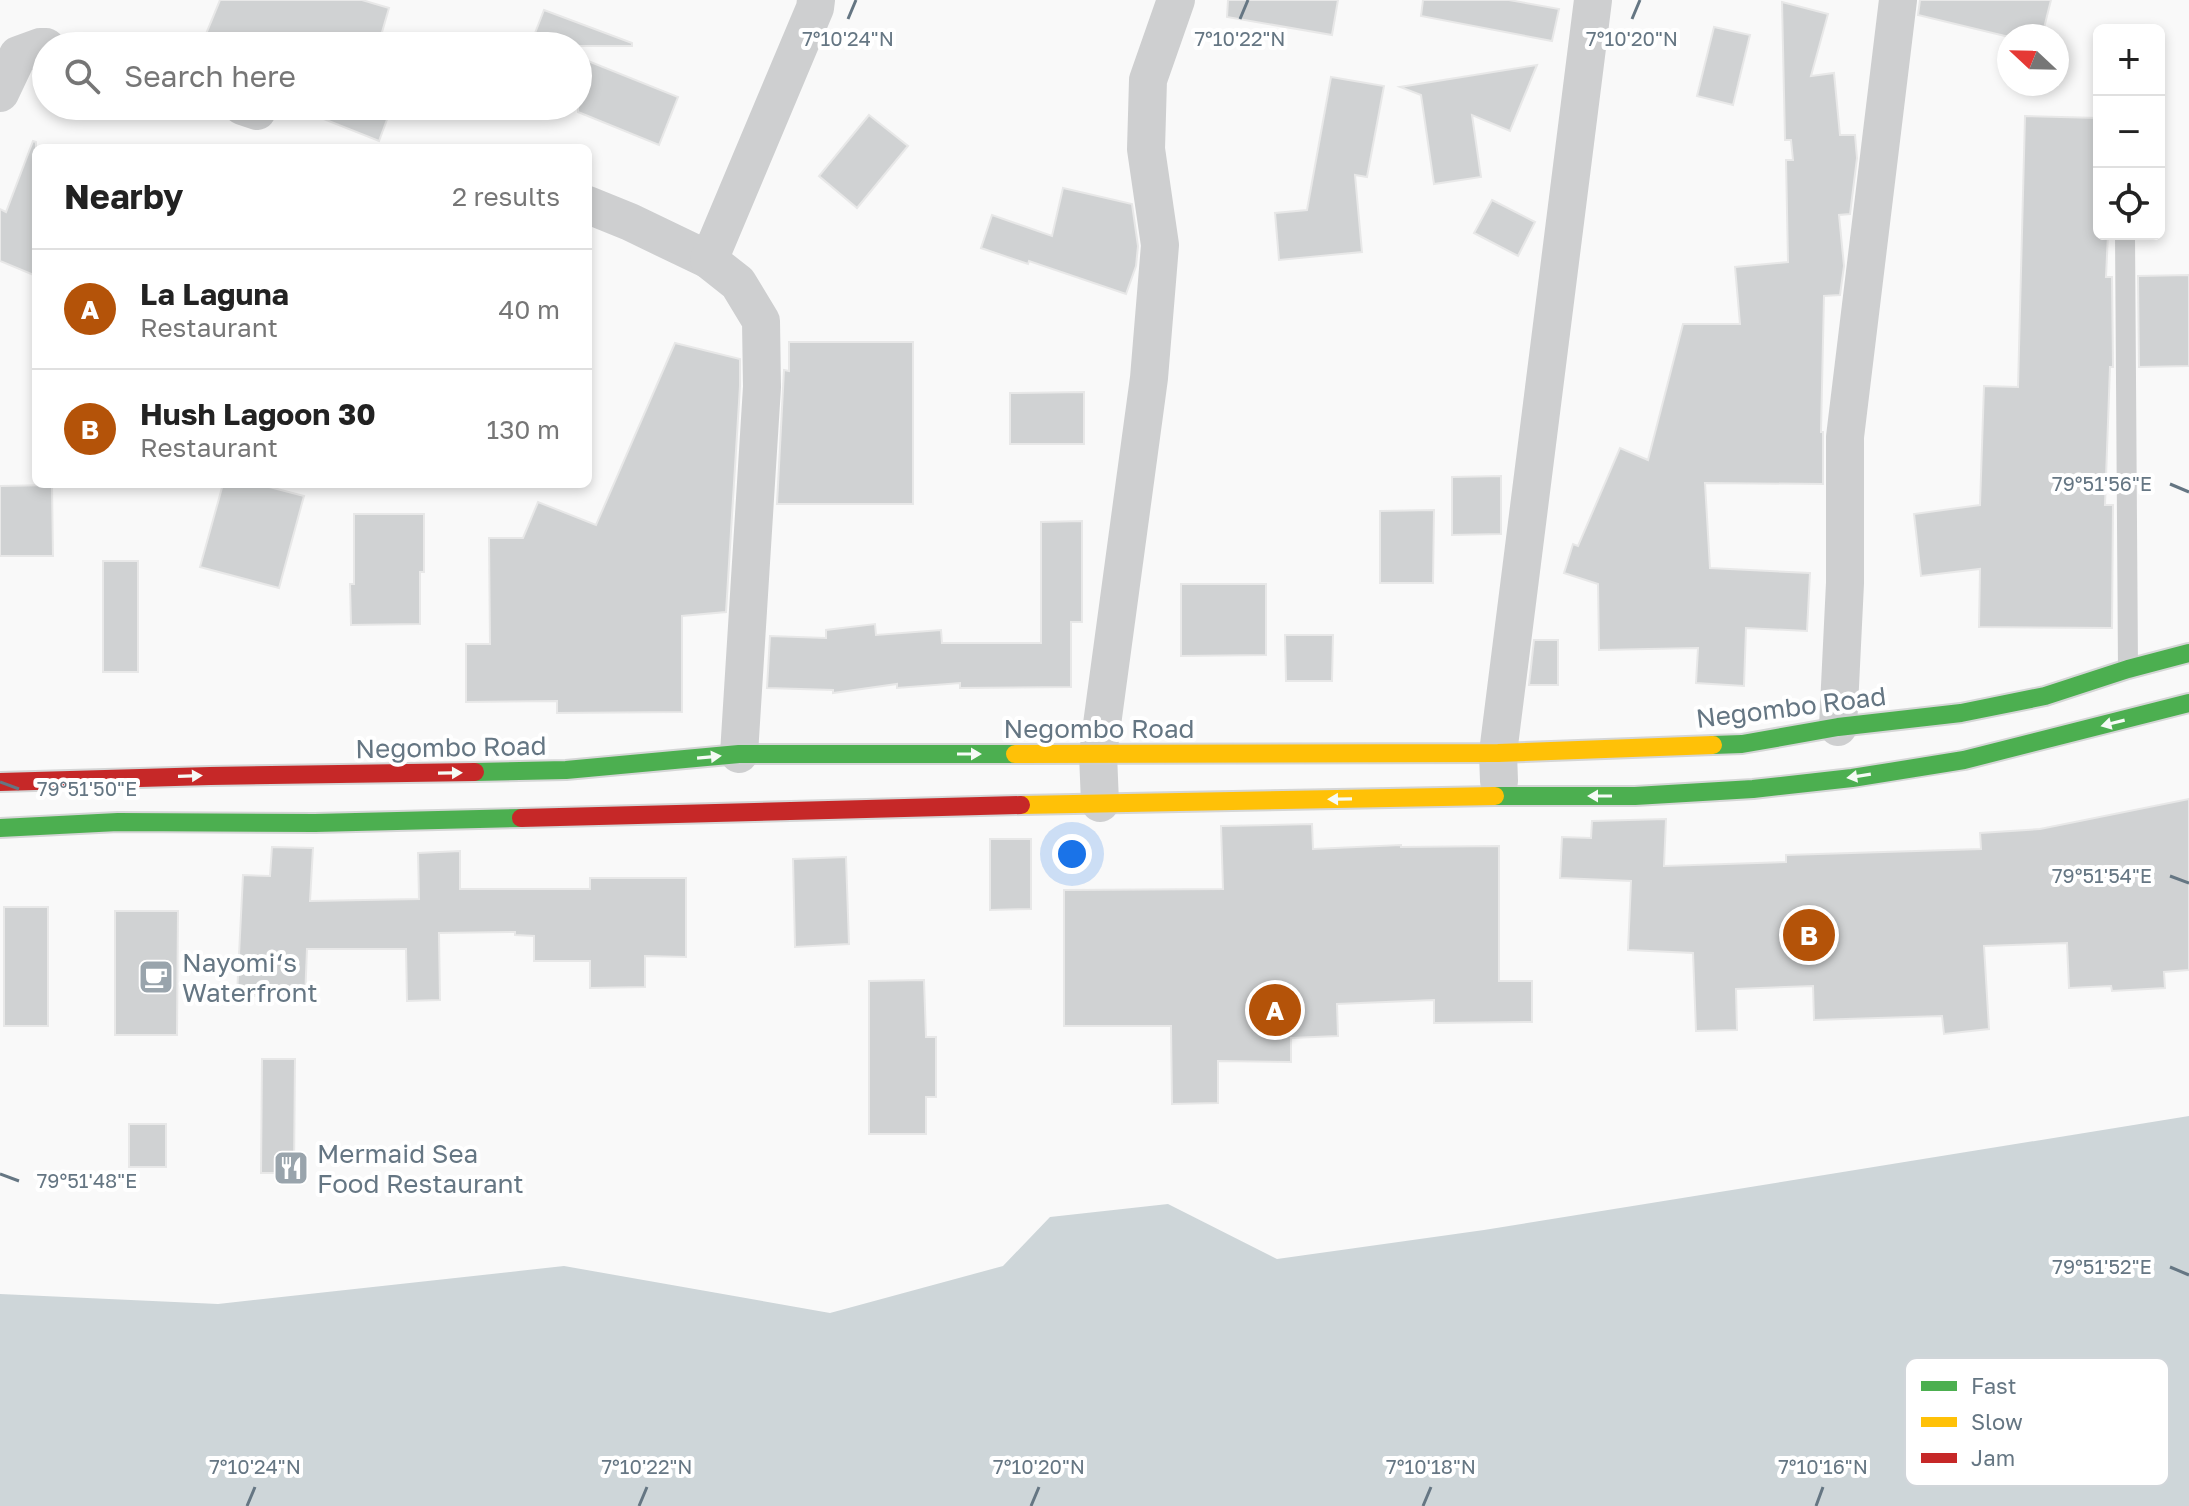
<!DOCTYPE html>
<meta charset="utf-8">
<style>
body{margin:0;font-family:"Golos Text",sans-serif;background:#f6f6f6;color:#222}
.controls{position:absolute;right:24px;top:24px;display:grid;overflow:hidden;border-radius:12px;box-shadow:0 4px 12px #0003}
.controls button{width:72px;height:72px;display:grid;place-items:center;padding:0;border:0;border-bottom:2px solid #e0e0e0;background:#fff;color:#222;font:40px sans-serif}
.compass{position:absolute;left:1997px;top:24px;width:72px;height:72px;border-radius:50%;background:#fff;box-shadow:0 4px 12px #0003;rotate:292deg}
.you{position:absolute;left:1072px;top:854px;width:28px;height:28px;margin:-20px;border:6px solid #fff;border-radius:50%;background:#1a73e8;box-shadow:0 0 0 12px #1a73e833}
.badge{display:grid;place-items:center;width:52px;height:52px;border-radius:50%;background:#b45309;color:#fff;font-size:26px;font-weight:700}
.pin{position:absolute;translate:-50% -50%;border:4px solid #fff;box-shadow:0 2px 8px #0006}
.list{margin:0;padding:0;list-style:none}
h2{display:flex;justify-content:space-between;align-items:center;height:104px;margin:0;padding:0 32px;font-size:34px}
h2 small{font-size:26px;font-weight:400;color:#767676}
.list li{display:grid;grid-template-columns:52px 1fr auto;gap:24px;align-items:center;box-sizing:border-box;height:120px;padding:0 32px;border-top:2px solid #e0e0e0}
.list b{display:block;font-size:30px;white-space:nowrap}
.list p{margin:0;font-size:26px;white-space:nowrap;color:#767676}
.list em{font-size:26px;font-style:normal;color:#767676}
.icon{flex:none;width:44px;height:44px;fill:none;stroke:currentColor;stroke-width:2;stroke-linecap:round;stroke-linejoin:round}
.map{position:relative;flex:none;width:2189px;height:1506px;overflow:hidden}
.search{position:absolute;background:#fff;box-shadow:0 4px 12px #0003;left:32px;top:32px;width:560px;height:88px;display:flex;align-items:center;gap:20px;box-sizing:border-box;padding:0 28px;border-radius:44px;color:#767676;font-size:30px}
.panel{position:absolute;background:#fff;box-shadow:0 4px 12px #0003;left:32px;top:144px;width:560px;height:344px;border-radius:12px}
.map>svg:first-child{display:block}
.water{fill:#ced6d9}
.building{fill:#d0d2d3;stroke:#e8e8e8;stroke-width:2}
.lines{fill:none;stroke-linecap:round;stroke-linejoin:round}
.fast-casing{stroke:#d5d6d6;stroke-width:22}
.slow-casing{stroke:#d5d6d6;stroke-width:22}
.jam-casing{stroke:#d5d6d6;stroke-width:22}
.lane{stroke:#cecfd0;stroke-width:20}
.street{stroke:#cecfd0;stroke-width:38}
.fast{stroke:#4caf50;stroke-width:18}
.slow{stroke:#ffc107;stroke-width:18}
.jam{stroke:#c62828;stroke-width:18}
.oneway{fill:#f6fbf6}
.ticks{fill:none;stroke:#657683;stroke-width:3}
.labels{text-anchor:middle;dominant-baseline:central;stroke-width:8;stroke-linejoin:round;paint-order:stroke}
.street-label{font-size:26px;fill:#657683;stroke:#fff}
.poi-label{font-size:26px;fill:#657683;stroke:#fff;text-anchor:start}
.key{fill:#fff;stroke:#d1d6da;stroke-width:2}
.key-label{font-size:22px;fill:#657683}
.ticks-label{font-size:20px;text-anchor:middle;fill:#657683;stroke:#fff;stroke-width:8;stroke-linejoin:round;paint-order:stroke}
</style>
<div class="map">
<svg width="2189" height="1506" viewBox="0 0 2189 1506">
<rect width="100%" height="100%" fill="#f9f9f9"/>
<polygon class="water" points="2189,1116 2189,1506 0,1506 0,1294 218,1304 564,1266 830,1313 1003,1266 1050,1217 1168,1204 1277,1259 1484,1230"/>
<g class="building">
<polygon points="220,0 362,0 389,8 378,46 201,46"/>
<polygon points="1228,0 1338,0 1332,35 1227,17"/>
<polygon points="1423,0 1509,0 1559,9 1552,41 1421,16"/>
<polygon points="1920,0 2051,0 2042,36 2005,36 1918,15"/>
<polygon points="1782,2 1828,14 1811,76 1834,73 1840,135 1855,135 1857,158 1850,214 1839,215 1844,266 1840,295 1824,296 1821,432 1823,432 1823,484 1705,483 1710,568 1810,573 1807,631 1746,628 1744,686 1696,683 1698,648 1599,650 1598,584 1564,573 1573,544 1578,546 1620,448 1648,460 1683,324 1740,324 1735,267 1788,262 1786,160 1793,160 1791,140 1785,140"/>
<polygon points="544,10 632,43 632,46 530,46"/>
<polygon points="1714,27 1750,35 1733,105 1697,96"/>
<polygon points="578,57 678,97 659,145 578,112"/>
<polygon points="1537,65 1510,131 1472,115 1481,177 1434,184 1421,95 1400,87"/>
<polygon points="1331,77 1384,86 1367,177 1355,175 1362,252 1279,260 1275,213 1307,210"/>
<polygon points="296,106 392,106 379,141 296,108"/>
<polygon points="869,115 908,146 857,208 819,176"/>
<polygon points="2025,116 2099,118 2099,234 2108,234 2106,277 2112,277 2113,367 2110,367 2105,505 2113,505 2112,628 1979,627 1980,569 1921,576 1914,514 1980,505 1984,386 2018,387"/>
<polygon points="33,141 36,142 36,276 0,261 0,209 6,212"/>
<polygon points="1063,188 1132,204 1138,246 1136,266 1126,294 1029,261 1028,264 981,248 992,215 1052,236"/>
<polygon points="1492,200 1535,222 1518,256 1474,233"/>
<polygon points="2189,275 2189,366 2139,367 2138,276"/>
<polygon points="789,342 913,342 913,504 777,504 784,370 789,371"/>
<polygon points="675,343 740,359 740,386 726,612 682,616 682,712 557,713 557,701 466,702 466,644 490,644 489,538 523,538 538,502 596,525"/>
<polygon points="1084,392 1084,444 1010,444 1010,393"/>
<polygon points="1501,476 1501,534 1452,535 1452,477"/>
<polygon points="223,484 258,484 304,496 279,588 200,567"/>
<polygon points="52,485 53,556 0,556 0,486"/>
<polygon points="1434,510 1433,583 1380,583 1380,511"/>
<polygon points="354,514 424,514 424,572 420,572 420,624 351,625 350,584 354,584"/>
<polygon points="1082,521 1082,622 1071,622 1071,687 960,688 960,683 897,688 897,684 833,693 833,690 767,688 770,636 826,638 826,630 875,624 876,635 941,630 942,643 1041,643 1041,522"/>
<rect x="103" y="561" width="35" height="111"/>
<polygon points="1181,584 1266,584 1266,655 1181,656"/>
<polygon points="1285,635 1333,635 1332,681 1286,681"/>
<polygon points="1534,640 1558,640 1558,685 1529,685"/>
<polygon points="2189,799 2189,970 2164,972 2165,988 2112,991 2111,986 2069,988 2067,943 1984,946 1989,1029 1944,1034 1942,1016 1814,1020 1813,986 1736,989 1737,1030 1696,1031 1693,953 1628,950 1631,881 1560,878 1562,837 1591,838 1592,821 1666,819 1664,866 1786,862 1786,855 1981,849 1980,833 2040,829"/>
<polygon points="1312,824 1313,849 1401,845 1401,847 1499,846 1499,981 1532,981 1532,1022 1434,1023 1434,1000 1337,1004 1338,1036 1291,1038 1291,1062 1218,1061 1218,1103 1172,1104 1171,1026 1064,1026 1064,890 1223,889 1221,826"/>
<polygon points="990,839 1031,839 1031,909 990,910"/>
<polygon points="272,847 313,848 310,901 419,899 418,853 460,851 460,889 590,889 590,878 686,878 686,957 645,956 645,987 590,988 590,961 534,961 534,936 515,935 515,932 439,933 440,1000 407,1001 406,949 307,949 305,999 237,995 243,875 270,876"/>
<polygon points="846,857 849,944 795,947 793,859"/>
<rect x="4" y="907" width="44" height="119"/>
<polygon points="115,911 178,911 177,1035 115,1035"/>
<polygon points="924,980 926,1037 936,1037 936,1097 926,1097 926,1134 869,1134 869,981"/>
<polygon points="262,1059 295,1059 294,1173 261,1173"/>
<rect x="129" y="1124" width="37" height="43"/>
</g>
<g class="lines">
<defs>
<g id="fast">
<polyline points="1713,745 1742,744 1838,727 1961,713 2045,696 2128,669 2189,653"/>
<polyline points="475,772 566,770 739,754 1015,754"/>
<polyline points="1495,796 1635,796 1753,789 1852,778 1964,760 2189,703"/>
<polyline points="0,828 118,822 315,823 521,818"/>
</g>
<g id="slow">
<polyline points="1015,754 1498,753 1713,745"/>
<polyline points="1021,805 1495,796"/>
</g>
<g id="jam">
<polyline points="0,782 210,776 475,772"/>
<polyline points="521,818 1021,805"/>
</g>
</defs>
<use href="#fast" class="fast-casing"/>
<use href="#slow" class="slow-casing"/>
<use href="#jam" class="jam-casing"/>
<polyline class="lane" points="2125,234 2128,669"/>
<g class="street">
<polyline points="0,93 18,55 40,47 46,47"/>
<polyline points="242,106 257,111"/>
<polyline points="588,205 630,222 709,260"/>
<polyline points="1838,727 1845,583 1845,437 1898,0"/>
<polyline points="739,754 762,387 761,321 738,283 709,260 815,8 816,0"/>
<polyline points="1499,781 1498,753 1593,0"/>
<polyline points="1100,803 1098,754 1149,378 1160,245 1146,149 1148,80 1176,0"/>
</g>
<use href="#fast" class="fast"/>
<use href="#slow" class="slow"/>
<use href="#jam" class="jam"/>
</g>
<defs><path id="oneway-solid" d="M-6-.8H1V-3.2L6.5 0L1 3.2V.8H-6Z" transform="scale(2)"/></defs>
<g class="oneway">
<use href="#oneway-solid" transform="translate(2113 723) rotate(166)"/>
<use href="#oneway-solid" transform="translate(969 754)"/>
<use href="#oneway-solid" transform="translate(709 757) rotate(-5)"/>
<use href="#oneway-solid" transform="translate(450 773) rotate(-1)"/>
<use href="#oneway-solid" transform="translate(190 776) rotate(-2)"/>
<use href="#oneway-solid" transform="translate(1859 776) rotate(171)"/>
<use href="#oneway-solid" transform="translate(1600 796) rotate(-180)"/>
<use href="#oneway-solid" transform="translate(1340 799) rotate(179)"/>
</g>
<path class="ticks" d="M848 19 856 0M1240 19 1248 0M1632 19 1640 0M2170 484 2189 492M0 782 19 789M2170 876 2189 883M0 1174 19 1181M2170 1267 2189 1275M247 1506 255 1487M639 1506 647 1487M1031 1506 1039 1487M1423 1506 1431 1487M1816 1506 1823 1487"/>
<defs>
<symbol id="cafe-square" viewBox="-11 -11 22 22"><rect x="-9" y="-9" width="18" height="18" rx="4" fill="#99a4ac" stroke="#fff"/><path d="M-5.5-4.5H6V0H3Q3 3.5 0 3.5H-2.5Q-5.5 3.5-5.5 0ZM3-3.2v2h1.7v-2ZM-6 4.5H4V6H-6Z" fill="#fff"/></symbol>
<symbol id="restaurant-square" viewBox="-11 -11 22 22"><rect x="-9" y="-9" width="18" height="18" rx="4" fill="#99a4ac" stroke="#fff"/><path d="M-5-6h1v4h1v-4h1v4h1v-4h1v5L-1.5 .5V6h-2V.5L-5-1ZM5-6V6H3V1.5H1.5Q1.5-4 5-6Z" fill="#fff"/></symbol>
</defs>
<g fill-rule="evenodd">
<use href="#cafe-square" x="136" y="957" width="40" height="40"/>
<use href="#restaurant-square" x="271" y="1148" width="40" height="40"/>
</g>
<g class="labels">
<g class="street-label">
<text transform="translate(1791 707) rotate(-7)">Negombo Road</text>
<text x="1099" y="728">Negombo Road</text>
<text transform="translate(451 747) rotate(-1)">Negombo Road</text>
</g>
<g class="poi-label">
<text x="182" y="962">Nayomi‘s<tspan x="182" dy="30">Waterfront</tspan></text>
<text x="317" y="1153">Mermaid Sea<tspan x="317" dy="30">Food Restaurant</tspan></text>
</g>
</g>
<rect x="1905" y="1358" width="264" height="128" rx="12" class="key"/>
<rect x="1921" y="1381" width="36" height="10" fill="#4caf50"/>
<rect x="1921" y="1417" width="36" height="10" fill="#ffc107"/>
<rect x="1921" y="1453" width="36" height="10" fill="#c62828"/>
<g class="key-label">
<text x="1971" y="1394">Fast</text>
<text x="1971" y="1430">Slow</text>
<text x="1971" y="1466">Jam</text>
</g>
<g class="ticks-label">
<text x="848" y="46">7°10'24"N</text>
<text x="1240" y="46">7°10'22"N</text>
<text x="1632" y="46">7°10'20"N</text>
<text x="2102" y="491">79°51'56"E</text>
<text x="87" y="796">79°51'50"E</text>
<text x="2102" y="883">79°51'54"E</text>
<text x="87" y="1188">79°51'48"E</text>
<text x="2102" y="1274">79°51'52"E</text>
<text x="255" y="1474">7°10'24"N</text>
<text x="647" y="1474">7°10'22"N</text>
<text x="1039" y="1474">7°10'20"N</text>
<text x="1431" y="1474">7°10'18"N</text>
<text x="1823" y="1474">7°10'16"N</text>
</g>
</svg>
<div class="controls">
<button>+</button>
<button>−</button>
<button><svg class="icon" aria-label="locate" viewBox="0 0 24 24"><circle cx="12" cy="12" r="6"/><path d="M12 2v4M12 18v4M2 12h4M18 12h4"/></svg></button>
</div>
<svg class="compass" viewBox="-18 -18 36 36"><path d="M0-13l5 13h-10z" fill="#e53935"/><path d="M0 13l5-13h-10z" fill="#767676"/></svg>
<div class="you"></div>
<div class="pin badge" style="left:1275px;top:1010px">A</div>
<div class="pin badge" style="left:1809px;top:935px">B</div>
<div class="search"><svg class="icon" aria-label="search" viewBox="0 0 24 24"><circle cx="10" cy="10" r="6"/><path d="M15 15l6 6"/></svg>Search here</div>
<section class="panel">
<h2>Nearby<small>2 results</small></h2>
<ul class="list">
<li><span class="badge">A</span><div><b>La Laguna</b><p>Restaurant</p></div><em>40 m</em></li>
<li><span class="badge">B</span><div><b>Hush Lagoon 30</b><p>Restaurant</p></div><em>130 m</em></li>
</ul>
</section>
</div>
